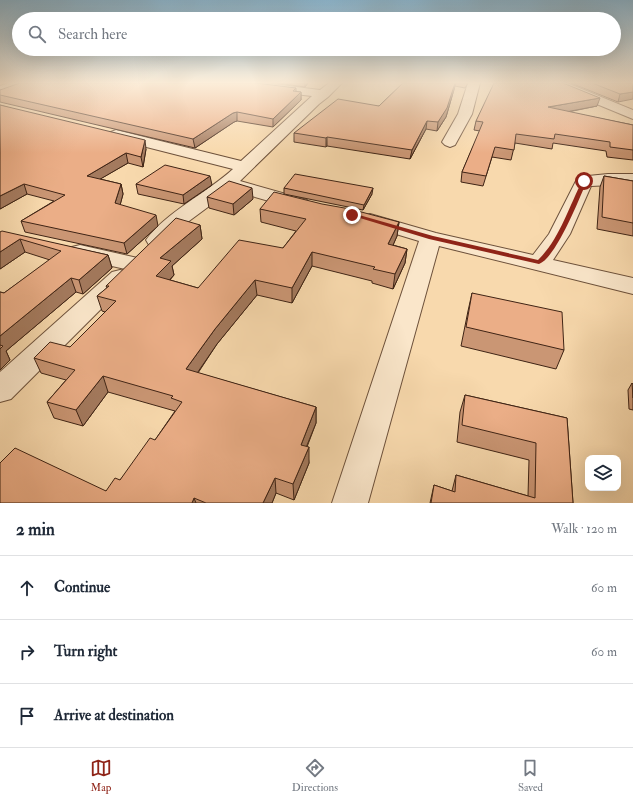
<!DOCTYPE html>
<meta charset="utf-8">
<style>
body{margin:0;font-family:"IM FELL Double Pica",serif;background:#f6f6f7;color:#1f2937}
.controls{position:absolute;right:12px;bottom:12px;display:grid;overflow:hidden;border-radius:8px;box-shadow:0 4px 16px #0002}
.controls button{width:36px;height:36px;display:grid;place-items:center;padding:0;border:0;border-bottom:1px solid #e0e1e3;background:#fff;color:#1f2937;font:20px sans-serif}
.stop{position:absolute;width:12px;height:12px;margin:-9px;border:3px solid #8f2418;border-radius:50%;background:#fff}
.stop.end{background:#8f2418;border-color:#fff;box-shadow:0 1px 4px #0008}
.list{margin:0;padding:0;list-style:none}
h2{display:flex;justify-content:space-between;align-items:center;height:52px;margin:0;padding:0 16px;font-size:17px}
h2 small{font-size:13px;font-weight:400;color:#747a83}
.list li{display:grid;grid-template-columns:26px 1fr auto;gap:12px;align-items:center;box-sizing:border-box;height:64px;padding:0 16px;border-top:1px solid #e0e1e3}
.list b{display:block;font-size:15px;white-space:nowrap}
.list em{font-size:13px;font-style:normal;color:#747a83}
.icon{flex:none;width:22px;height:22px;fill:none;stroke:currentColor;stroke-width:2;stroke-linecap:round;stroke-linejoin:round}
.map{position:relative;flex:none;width:633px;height:503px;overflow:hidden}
.search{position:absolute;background:#fff;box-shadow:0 4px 16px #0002;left:12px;right:12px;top:12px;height:44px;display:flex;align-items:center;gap:10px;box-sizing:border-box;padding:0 14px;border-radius:22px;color:#747a83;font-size:15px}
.sheet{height:244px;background:#fff}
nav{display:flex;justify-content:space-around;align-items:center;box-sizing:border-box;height:56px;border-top:1px solid #e0e1e3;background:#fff;font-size:11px;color:#747a83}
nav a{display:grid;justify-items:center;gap:2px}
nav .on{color:#8f2418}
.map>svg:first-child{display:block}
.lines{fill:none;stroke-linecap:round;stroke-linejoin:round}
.minor-casing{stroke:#6d513b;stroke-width:2}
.minor{fill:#fae6ca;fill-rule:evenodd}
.wall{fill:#ca9674;stroke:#3f2415}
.shaded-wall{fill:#a47a5e;stroke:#3f2415}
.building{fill:#ebae87;stroke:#3f2415}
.route{fill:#8f2418}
</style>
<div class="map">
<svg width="633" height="503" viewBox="0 0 633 503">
<rect width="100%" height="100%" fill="#f8d9ad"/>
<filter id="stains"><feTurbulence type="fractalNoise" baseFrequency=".005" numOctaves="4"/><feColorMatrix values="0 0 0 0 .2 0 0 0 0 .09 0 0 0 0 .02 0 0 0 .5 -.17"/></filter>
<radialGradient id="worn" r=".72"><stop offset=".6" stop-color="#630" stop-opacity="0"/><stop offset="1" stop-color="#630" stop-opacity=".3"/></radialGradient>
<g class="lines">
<defs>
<g id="minor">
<polygon points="8,83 26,83 24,86 0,94 0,86"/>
<path d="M230 83H265L320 90 329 83H342L328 97 319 104 240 181 307 200 310 204 307 208 300 210 231 190 185 224 165 245 157 246 149 245 146 240C166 212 207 193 233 169L111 138 108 135 111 132 116 130 241 161 312 96 236 87 232 86Z"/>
<polygon points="468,83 480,83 472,114 455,145 450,147 445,145 442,142 458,114"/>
<polygon points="551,83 567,83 633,110 633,119 553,86"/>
<polygon points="608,174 633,174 633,184 591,186 570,234 553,260 633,278 633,294 439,246 368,503 332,503 419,241 363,224 360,220 363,216 370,214 436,233 533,255 549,234 578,177"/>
<polygon points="80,245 142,259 145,264 142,269 134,271 72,257 69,252 72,247"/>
<polygon points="120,270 128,272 132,277 128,282 11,399 0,402 0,372 112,272"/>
</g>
</defs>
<use href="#minor" class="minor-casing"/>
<use href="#minor" class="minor"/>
</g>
<g class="wall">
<polygon points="277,83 308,83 305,87"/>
<polygon points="403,83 468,83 465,88 455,86 446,117 437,131 426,129 410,159 327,146 326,147 294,142 294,133 379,106"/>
<polygon points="571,83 633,83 618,102"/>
<polygon points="296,88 296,92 301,92 301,100 273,127 237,121 234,122 195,148 0,102 0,90"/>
<polygon points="0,105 146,149 143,167 128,163 100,179 121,184 123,194 120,205 158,226 127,254 25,232 21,221 54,201 27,194 0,209"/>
<polygon points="597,106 568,112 633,125 633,160 607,157 606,151 553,143 552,149 515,143 511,160 492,157 483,186 461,182 462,172 480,131 474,130 476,121"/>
<polygon points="604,176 633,181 633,236 597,229 600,187"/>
<polygon points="136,184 212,185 184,204 138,194"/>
<polygon points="284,188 372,194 363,210 284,194"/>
<polygon points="207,197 253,199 234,215 209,208"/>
<polygon points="260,209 399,222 397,236 393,245 407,249 405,263 393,289 372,283 372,281 312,266 292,303 257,295 217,344 198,373 316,407 316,423 307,447 309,463 294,500 276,493 272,503 0,503 106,491 120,480 155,440 175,411 108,392 83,426 54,418 47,402 66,380 41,373 34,358 70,347 105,312 102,311 97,296 107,288 106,286 200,225 202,239 172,266 174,275 170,280 198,288 283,248 296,231 261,222"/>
<polygon points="0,232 108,255 112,268 83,294 76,292 6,351 10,360 0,370 0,292 4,293 50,260 25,252 0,269"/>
<polygon points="472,293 564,350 556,369 461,346 468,311"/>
<polygon points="632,383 633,384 633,410 629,409 628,390"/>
<polygon points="465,395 567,418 573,503 430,503 434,485 452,491 456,475 528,496 529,460 457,442 460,412"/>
</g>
<g class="shaded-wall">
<polygon points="305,83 308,83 305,87"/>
<polygon points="455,83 456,83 455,86 446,117 437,131 438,122"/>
<polygon points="301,92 301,100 273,127 273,119"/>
<polygon points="633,92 633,99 618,102 620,94"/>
<polygon points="600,98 597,106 545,116 548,107"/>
<polygon points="237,112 237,121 234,122 195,148 193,139 233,113"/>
<polygon points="427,121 426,129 410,159 412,150"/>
<polygon points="327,137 327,146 326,147 326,138"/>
<polygon points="145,140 146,149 143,167 141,157"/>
<polygon points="126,153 128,163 90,185 87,176"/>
<polygon points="210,176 212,185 184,204 183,195"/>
<polygon points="24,184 27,194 0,209 0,196"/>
<polygon points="121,184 123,194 118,213 115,203"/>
<polygon points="252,188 253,199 234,215 233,204"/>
<polygon points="373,188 372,194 363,210 364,205"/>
<polygon points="156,215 158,226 127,254 124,243"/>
<polygon points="399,222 397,236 387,259 388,244"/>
<polygon points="200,225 202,239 172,266 174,275 160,290 156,276 160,258"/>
<polygon points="20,239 25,252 0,269 0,252"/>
<polygon points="407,249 405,263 393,289 395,274"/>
<polygon points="312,252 312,266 292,303 292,288"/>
<polygon points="108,255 112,268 83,294 79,280"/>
<polygon points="71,278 76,292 6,351 10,360 0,370 0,336"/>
<polygon points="255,280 257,295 217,344 189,385 186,369 215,329"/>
<polygon points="103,376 108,392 83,426 76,410"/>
<polygon points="316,407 316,423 301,460 301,445"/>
<polygon points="309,447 309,463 294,500 293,484"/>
<polygon points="275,478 276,493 272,503 263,503"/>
<polygon points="194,498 196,503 192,503"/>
</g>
<g class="building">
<polygon points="20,83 256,83 296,88 293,91 301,92 273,119 237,112 233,113 193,139 0,95 0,90"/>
<polygon points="403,83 455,83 447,108 438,122 427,121 412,150 327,137 326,138 294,133 338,99 379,106"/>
<polygon points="494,83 563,83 600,98 548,107 633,125 633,150 610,147 610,142 555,134 554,139 516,134 514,150 495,147 486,176 462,172 483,122 476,121"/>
<polygon points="592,83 633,83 633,92 620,94"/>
<polygon points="0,105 145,140 141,157 126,153 87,176 121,184 115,203 156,215 124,243 21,221 65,195 24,184 0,196"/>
<polygon points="165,165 210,176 183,195 136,184"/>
<polygon points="295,174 373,188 364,205 284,188"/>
<polygon points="604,176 633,181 633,223 602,217"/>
<polygon points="229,181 252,188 233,204 207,197"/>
<polygon points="274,192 322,204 350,209 399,222 388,244 407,249 395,274 373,269 375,267 312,252 292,288 255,280 215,329 186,369 316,407 301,445 309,447 293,484 275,478 263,503 206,503 194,498 192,503 0,503 0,463 15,448 106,491 115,478 120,480 150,438 155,440 182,402 171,398 173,396 103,376 76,410 47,402 75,370 34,358 50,342 70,347 116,301 97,296 109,286 106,286 176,218 200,225 160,258 171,261 156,276 198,288 239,240 283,248 306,219 260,209"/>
<polygon points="2,231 108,255 79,280 71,278 0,336 0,292 4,293 61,251 20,239 0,252 0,232"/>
<polygon points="472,293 562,312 564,350 466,327"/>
<polygon points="0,345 3,346 0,349"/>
<polygon points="632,383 633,384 633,398"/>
<polygon points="465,395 567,418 573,503 431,503 434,485 455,492 456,475 535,498 536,443 462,425"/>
</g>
<linearGradient id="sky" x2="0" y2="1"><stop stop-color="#8ab6d0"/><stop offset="0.54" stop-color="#fceeda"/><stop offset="1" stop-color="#fceeda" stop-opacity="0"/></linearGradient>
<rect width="633" height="153" fill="url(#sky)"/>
<path class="route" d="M584 180 587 181C579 199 556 258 539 264L429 239 350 215 352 213 433 236 538 260C559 240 569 207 582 181Z"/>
<rect width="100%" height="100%" filter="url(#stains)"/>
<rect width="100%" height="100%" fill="url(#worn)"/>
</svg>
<div class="controls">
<button><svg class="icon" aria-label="layers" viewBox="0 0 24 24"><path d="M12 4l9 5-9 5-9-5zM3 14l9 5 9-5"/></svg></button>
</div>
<div class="stop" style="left:584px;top:181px"></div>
<div class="stop end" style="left:352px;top:215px"></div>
<div class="search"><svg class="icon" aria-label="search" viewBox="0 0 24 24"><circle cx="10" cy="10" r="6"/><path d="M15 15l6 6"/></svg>Search here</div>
</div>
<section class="sheet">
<h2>2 min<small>Walk · 120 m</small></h2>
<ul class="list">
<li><svg class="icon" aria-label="ahead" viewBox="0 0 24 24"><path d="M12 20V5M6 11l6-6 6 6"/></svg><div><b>Continue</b></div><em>60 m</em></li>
<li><svg class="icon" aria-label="right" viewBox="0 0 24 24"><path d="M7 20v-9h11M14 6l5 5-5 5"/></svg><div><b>Turn right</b></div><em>60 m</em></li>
<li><svg class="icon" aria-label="arrive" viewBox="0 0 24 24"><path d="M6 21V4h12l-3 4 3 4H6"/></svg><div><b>Arrive at destination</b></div></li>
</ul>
</section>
<nav>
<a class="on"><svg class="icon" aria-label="map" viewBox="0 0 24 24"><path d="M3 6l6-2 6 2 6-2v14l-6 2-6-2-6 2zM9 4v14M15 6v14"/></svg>Map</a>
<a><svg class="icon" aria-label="directions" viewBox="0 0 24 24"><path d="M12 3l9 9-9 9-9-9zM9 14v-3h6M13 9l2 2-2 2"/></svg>Directions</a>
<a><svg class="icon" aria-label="saved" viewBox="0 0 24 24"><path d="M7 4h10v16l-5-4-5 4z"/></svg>Saved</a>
</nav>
